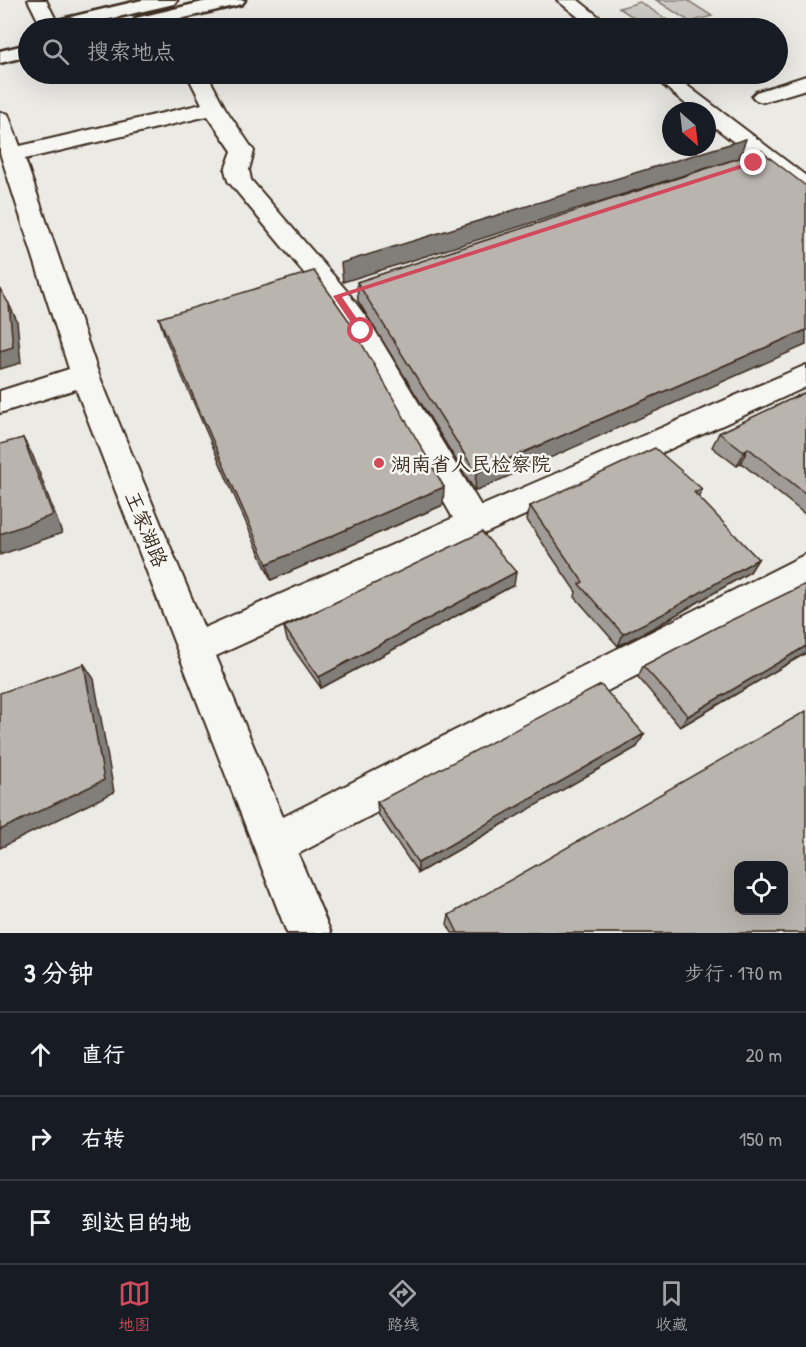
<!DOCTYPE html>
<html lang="zh">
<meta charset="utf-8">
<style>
body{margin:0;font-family:"Patrick Hand","LXGW WenKai TC",sans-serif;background:#242831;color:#f1f3f6}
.controls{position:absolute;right:18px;bottom:18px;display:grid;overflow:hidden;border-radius:12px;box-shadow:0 6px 24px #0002}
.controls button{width:54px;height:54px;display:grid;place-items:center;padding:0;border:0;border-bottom:2px solid #363941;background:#171b24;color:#f1f3f6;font:30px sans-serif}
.compass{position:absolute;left:662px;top:102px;width:54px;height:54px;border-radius:50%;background:#171b24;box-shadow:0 6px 24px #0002;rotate:152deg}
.stop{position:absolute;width:18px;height:18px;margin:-14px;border:4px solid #d1495b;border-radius:50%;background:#fff}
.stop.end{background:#d1495b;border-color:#fff;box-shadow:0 2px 6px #0008}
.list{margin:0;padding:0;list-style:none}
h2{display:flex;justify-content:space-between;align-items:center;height:78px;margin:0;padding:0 24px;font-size:26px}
h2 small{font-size:20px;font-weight:400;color:#9ea1a6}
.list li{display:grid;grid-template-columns:39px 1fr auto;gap:18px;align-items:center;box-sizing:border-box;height:84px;padding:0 24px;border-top:2px solid #363941}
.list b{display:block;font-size:22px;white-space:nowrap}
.list em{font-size:20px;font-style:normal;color:#9ea1a6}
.icon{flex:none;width:33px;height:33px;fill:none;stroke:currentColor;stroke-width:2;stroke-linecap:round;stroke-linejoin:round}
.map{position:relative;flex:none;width:806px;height:933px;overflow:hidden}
.search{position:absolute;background:#171b24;box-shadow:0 6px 24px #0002;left:18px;right:18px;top:18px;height:66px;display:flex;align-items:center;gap:15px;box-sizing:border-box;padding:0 21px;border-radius:33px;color:#9ea1a6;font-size:22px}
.sheet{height:330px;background:#171b24}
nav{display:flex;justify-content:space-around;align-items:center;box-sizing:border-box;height:84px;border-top:2px solid #363941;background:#171b24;font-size:16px;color:#9ea1a6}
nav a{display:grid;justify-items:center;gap:3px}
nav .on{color:#d1495b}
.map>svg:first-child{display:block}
.green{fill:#cdcac4;stroke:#847a71;stroke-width:1.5}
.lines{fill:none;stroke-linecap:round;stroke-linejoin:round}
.minor-casing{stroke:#3b2a1e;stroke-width:4}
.major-casing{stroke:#3b2a1e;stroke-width:5}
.minor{fill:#f6f6f2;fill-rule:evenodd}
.major{fill:#f6f6f2;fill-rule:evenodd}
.wall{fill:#a09b96;stroke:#3b2a1e;stroke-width:1.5}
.shaded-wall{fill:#827e7a;stroke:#3b2a1e;stroke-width:1.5}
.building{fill:#bab4ae;stroke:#3b2a1e;stroke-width:1.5;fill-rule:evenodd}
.route{fill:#d1495b}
.poi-dot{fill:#d1495b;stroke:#f6f6f2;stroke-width:2}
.labels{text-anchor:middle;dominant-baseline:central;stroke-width:5;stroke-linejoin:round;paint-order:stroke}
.poi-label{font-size:20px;fill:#3b2a1e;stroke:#f6f6f2;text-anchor:start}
.street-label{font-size:20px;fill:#3b2a1e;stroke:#f6f6f2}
</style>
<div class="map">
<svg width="806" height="933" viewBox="0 0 806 933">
<rect width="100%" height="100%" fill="#ebeae5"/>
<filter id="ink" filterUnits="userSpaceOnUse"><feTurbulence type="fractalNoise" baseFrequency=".0167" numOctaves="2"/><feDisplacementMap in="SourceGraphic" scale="12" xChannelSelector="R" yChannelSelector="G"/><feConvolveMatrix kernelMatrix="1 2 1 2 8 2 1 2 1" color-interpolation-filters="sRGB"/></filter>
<g filter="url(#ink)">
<g class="green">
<polygon points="656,0 687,0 712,16 690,22"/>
<polygon points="640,2 676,26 650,28 619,8"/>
</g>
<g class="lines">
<defs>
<g id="minor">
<polygon points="28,0 46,0 60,28 42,28"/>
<polygon points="557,0 578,0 613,28 592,28"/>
<path d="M187 74H207L225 108 254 151 249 170 251 180 346 290 371 324 481 506 806 365V387L216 656 283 817 806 554V586L298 854 331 933H287L76 389 0 413V391L69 369 0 153V112L8 114 20 146 202 104ZM208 116 232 151 225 170 228 181 328 302 350 336 453 518 204 628 99 375 25 159Z"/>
<polygon points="650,74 672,74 806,176 806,194 798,192 707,121 707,111 694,111"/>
<polygon points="806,76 806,89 763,102 756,100 752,96 756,92"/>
</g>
<g id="major">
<polygon points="142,0 177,0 174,4 71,28 38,28 41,24"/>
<polygon points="211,0 245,0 242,4 143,28 136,26 133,22 136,18"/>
<polygon points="28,44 28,56 0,63 0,51"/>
</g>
</defs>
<use href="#minor" class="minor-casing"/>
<use href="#major" class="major-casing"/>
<use href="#minor" class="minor"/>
<use href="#major" class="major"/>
</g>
<g class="wall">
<polygon points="761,151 475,491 358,301 357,282"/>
<polygon points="159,318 443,505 271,580 165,337"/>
<polygon points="806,392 806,515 741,463 737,466 712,447 719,433"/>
<polygon points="702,489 698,497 758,559 750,572 657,626 618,646 575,597 576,592 527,520 530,506"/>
<polygon points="806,584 806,653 680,727 638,677 643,666"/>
<polygon points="514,585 321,688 287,640 284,627"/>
<polygon points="644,734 637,747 418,873 378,814 377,802"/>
<polygon points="449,915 806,933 452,933 447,924"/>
</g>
<g class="shaded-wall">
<polygon points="746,139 739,158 343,282 341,263"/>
<polygon points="9,304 17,321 21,363 0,369 0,351"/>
<polygon points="806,330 806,345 475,491 476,473"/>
<polygon points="23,438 33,456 62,533 0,555 0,534"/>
<polygon points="748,448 741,463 737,466 744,452"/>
<polygon points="444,487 443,505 271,580 267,564"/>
<polygon points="702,489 696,503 694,492"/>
<polygon points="758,559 750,572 657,626 618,646 623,634"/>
<polygon points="516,572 514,585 321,688 319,677"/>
<polygon points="806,646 806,653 680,727 688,716"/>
<polygon points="84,664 94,679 114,792 0,848 0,830"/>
<polygon points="644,734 637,747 418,873 418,863"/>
</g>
<g class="building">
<polygon points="761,151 806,186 806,330 476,473 357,282"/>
<polygon points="314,271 347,318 444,487 267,564 159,318"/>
<polygon points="0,289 9,304 13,347 0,351"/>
<polygon points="806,392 806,494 748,448 744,452 719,433"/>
<polygon points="23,438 53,515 0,534 0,444"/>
<polygon points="655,448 702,489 694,492 758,559 663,614 623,634 579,584 583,582 530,506"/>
<polygon points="482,532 516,572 319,677 284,627"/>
<polygon points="806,584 806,646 688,716 643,666 715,628"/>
<polygon points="84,664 104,780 0,830 0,693"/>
<polygon points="601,685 644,734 418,863 377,802"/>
<path d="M806 711V933H458L449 915ZM738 866H783V910H738Z"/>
</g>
</g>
<polygon class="route" points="752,161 758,163 342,297 364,329 364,333 358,333 333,296"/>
<circle class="poi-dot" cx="379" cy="463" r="6"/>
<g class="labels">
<g class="poi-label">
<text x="391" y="463">湖南省人民检察院</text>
</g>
<g class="street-label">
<text transform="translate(147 529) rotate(68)">王家湖路</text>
</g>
</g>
</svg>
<div class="controls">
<button><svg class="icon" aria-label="locate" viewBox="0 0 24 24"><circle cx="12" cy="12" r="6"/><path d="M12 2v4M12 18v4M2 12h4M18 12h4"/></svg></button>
</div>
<svg class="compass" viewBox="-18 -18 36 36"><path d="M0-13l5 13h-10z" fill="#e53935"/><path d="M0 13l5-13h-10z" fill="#9ea1a6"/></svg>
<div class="stop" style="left:361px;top:331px"></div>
<div class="stop end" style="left:754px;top:163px"></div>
<div class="search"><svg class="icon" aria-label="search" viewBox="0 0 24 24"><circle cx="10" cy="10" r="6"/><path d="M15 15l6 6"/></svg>搜索地点</div>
</div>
<section class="sheet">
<h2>3 分钟<small>步行 · 170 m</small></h2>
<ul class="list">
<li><svg class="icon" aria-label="ahead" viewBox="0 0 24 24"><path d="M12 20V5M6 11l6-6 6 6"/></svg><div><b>直行</b></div><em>20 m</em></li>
<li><svg class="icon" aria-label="right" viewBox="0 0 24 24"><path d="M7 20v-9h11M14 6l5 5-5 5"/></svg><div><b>右转</b></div><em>150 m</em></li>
<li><svg class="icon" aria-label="arrive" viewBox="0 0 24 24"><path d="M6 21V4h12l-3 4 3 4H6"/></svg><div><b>到达目的地</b></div></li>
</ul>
</section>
<nav>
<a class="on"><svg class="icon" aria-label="map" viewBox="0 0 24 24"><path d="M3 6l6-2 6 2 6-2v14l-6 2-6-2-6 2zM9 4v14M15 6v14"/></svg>地图</a>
<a><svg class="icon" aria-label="directions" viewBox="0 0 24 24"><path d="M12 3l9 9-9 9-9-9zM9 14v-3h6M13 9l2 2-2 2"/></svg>路线</a>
<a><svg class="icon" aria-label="saved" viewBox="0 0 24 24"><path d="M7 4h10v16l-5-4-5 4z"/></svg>收藏</a>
</nav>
